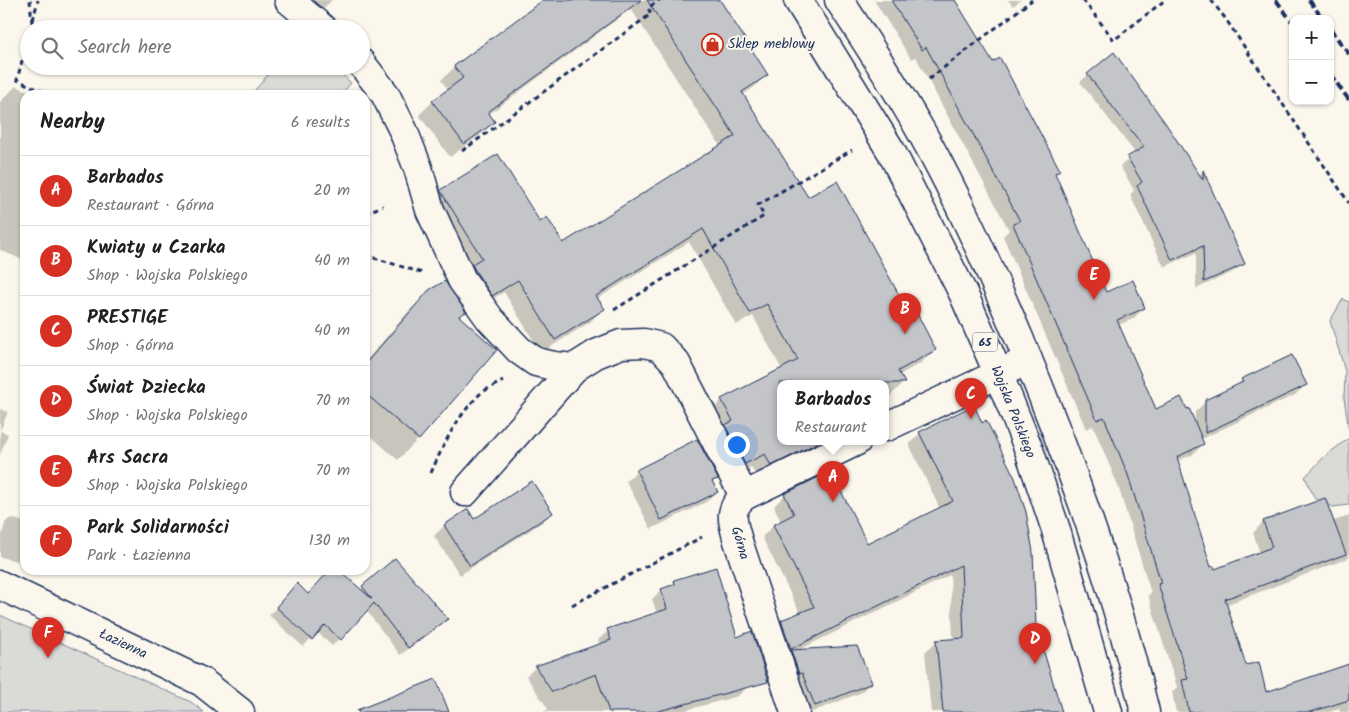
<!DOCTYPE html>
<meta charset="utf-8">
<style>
body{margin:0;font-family:Kalam,sans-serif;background:#f2f2f2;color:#202124}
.controls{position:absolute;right:15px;top:15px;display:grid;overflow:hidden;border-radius:10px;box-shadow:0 1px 4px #0004}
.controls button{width:45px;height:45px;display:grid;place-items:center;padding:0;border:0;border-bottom:1px solid #e0e0e0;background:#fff;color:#202124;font:25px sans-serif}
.you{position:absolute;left:736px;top:444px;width:18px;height:18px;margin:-12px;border:4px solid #fff;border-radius:50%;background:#1a73e8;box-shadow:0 0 0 8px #1a73e833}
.badge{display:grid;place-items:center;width:32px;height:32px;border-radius:50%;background:#d93025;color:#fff;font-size:16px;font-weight:700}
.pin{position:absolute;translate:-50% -41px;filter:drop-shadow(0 1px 2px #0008)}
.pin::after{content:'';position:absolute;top:26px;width:18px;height:15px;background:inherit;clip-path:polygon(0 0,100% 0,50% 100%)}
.popup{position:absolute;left:777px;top:380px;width:112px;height:65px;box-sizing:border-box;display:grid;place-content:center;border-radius:10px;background:#fff;filter:drop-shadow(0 1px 4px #0005);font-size:16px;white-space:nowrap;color:#757577}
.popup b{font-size:19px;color:#202124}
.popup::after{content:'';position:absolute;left:50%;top:100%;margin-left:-10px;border:10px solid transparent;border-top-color:#fff}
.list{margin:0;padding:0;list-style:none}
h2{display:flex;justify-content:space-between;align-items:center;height:65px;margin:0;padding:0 20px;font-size:21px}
h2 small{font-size:16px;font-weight:400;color:#757577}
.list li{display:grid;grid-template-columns:32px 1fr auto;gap:15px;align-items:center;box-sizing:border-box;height:70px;padding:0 20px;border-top:1px solid #e0e0e0}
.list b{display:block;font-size:19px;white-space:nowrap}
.list p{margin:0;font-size:16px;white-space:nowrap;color:#757577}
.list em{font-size:16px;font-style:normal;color:#757577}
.icon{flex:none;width:28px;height:28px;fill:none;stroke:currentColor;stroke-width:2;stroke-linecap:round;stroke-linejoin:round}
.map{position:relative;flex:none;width:1349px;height:712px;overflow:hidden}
.search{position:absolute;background:#fff;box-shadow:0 1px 4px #0004;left:20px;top:20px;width:350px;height:55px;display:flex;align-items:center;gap:12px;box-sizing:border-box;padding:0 18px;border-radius:28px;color:#757577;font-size:19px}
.panel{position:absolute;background:#fff;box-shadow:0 1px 4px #0004;left:20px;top:90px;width:350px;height:485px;border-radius:15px}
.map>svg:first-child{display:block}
.green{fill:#dadad7;stroke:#7a849a}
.shadow{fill:#0003}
.building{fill:#c3c5c9;stroke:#1b2f5e}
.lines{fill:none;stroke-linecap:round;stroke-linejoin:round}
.minor-casing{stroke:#1b2f5e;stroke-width:31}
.major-casing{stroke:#1b2f5e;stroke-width:31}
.path{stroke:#1b2f5e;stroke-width:3;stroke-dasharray:5 4;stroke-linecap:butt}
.minor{stroke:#fbf7ec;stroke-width:28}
.major{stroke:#fbf7ec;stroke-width:28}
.rail{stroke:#1b2f5e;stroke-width:4;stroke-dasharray:8 4;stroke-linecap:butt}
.labels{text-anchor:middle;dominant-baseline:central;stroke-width:4;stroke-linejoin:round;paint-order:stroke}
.shield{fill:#fbf7ec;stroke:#5e6b89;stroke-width:1}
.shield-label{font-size:12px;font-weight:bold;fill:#1b2f5e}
.poi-label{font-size:14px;fill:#1b2f5e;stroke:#fbf7ec;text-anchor:start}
.street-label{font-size:14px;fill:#1b2f5e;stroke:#fbf7ec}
</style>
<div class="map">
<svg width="1349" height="712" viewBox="0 0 1349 712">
<rect width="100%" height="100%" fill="#fbf7ec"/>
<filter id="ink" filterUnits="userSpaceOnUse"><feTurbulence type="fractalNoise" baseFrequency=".02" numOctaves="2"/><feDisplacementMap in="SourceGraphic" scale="10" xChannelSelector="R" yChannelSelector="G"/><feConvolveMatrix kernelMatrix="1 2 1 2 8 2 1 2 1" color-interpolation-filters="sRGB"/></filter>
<g filter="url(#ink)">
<g class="green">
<polygon points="275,66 333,66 351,83 341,95 251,95"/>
<polygon points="1343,299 1349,302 1349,430 1344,398 1345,371 1330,321"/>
<polygon points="1349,438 1349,505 1333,507 1315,499 1305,477 1325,456"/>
<polygon points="0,615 191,702 204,712 0,712"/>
</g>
<g class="shadow">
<polygon points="297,0 332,0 315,17"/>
<polygon points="545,0 718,0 767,74 753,88 743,95 808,199 903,305 935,350 921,363 899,375 903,383 890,396 886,398 886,383 780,383 780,441 815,441 816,443 802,456 757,478 751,467 732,477 709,414 722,400 782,370 753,316 736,325 689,242 597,299 603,309 590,322 541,353 504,292 478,308 428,204 441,191 540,224 563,245 720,146 631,9 488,115 494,122 480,135 450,157 419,115 432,102 448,90 441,80 455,67"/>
<polygon points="874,0 953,0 1059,170 1054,175 1105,294 1144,308 1133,319 1118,325 1155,410 1195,427 1195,412 1206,401 1236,386 1242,380 1305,385 1295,395 1201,439 1203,444 1192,455 1177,461 1210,569 1214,570 1260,553 1253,533 1263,522 1326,499 1334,521 1349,516 1349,558 1225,605 1245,666 1265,694 1349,666 1349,712 1340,712 1339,709 1330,712 1176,712 1172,692 1177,687 1148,595 1151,593 1118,486 1093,426 1086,429 1003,236 1009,230 916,57 911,59"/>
<polygon points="1008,0 1021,0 1013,6"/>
<polygon points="1088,75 1199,176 1202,172 1243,263 1235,271 1196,289 1196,253 1164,267 1130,195 1134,190 1120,166 1136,154 1080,82"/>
<polygon points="16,86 37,95 25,95 25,261 0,250 0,102"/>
<polygon points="430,291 464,312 459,317 418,439 398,460 365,431 365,362 408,312"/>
<polygon points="0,409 8,412 0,431 8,434 0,455"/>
<polygon points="920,433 1034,626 1059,712 931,712 925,652 937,641 953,640 950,575 797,651 871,683 860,693 812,712 803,712 770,632 782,621 800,613 762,537 773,526 781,522 774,506 785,495 866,545 940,509 909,444"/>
<polygon points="637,471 716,478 712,483 716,492 706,502 651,529 626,481"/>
<polygon points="468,511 474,520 551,513 541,523 460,575 434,536 444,526"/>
<polygon points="10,518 25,522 25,563 0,557 0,543 5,523"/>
<polygon points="331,570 337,570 360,590 363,587 447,619 439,627 400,655 366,610 332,646 317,632 303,647 269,615 290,593 308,595"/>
<polygon points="675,581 748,686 738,696 679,712 544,712 548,709 526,676 536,667 600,645 598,640 608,631 657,614 652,599 662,590 668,588"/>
</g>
<g class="building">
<polygon points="543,0 641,0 488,112 495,122 464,144 432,101 463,78 454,66"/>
<polygon points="647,0 720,0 768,75 742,92 808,197 837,181 904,304 910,300 936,350 898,371 905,383 780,383 780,441 816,441 817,443 771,466 765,454 745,464 725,425 733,421 721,399 798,360 767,304 750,313 703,229 596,296 605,309 555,340 518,280 492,296 476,272 472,264 482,258 440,190 498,154 540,222 547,217 563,243 735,136"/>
<polygon points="891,0 955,0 993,62 1000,58 1060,170 1055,173 1106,292 1133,280 1145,308 1117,320 1156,409 1181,397 1187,409 1189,408 1204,444 1177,457 1211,567 1214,566 1215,569 1272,547 1263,521 1325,498 1346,554 1225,599 1246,665 1259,662 1266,692 1349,664 1349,700 1311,712 1189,712 1182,680 1188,679 1158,584 1161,583 1128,475 1104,417 1097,420 1013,224 1020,221 926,47 922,50"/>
<polygon points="1114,52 1166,124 1203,180 1203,170 1245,264 1204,282 1203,246 1172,260 1137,186 1142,182 1127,157 1144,147 1087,74"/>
<polygon points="445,281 466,312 459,316 497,350 419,440 365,393 365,364 429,290"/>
<polygon points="1292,355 1307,385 1205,433 1205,400 1243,382 1241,379"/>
<polygon points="974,405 982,423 986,420 1015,478 1026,512 1033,552 1036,626 1062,712 943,712 936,640 964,638 961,565 791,649 781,620 814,607 773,525 794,514 784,494 831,471 867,543 953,501 919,432"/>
<polygon points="697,439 718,479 712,481 718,492 661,520 636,470"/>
<polygon points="532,481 553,513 470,566 444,525 468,509 474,519"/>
<polygon points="395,558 448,619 408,648 374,603 341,640 325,625 312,640 276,607 297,583 308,594 330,570 339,570 372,599 362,586"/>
<polygon points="716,567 737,637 752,631 768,682 655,712 609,712 596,674 552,692 535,666 611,640 607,629 667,609 661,589 675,584 674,580"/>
<polygon points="857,646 872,683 815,706 802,673 799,674 791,650"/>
<polygon points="436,679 449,712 358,712 357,710"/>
</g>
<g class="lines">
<defs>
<g id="minor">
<polyline points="289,0 323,29"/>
<polyline points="361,63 385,94 403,130 418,168 430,210 462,280 490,319 519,350 536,362 554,366 574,368 596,354 621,344 644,343 661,347 676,363 744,496"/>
<polyline points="886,427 1028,360"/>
<polyline points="465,492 574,368"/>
<polyline points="0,585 202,682 240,712"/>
<path d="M795 712 738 541C733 522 727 511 744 496L857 441"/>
</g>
<g id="major">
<polyline points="798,0 891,151 963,293 998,373 1029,450 1055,527 1108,712"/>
<path d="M839 0C868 44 896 87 922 133 959 199 989 268 1019 338 1070 459 1114 584 1145 712"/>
</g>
</defs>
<use href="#minor" class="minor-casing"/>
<use href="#major" class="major-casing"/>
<g class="path">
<polyline points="30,0 32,23 30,29"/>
<polyline points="1083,0 1114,40 1165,0"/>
<polyline points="1211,0 1225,18 1349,203"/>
<polyline points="33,20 38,0"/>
<polyline points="29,34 17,80 51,95"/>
<polyline points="929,79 1032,0"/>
<polyline points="462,151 651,14 648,8 659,0"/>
<polyline points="365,213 383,206"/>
<polyline points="365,255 422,273"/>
<polyline points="614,310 764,216 758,205 852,150"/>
<path d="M431 473C443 445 457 416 480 394 486 389 496 385 503 381"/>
<polyline points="572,605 702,537"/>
</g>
<use href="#minor" class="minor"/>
<use href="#major" class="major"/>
<g class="rail">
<polyline points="1276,0 1293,23"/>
<polyline points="1309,0 1323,19"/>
<polyline points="1330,29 1349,54"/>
<polyline points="1330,74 1349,100"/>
</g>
</g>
</g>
<defs>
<symbol id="shop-ring" viewBox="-11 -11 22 22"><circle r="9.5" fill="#fbf7ec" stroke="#c8321e" stroke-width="1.5"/><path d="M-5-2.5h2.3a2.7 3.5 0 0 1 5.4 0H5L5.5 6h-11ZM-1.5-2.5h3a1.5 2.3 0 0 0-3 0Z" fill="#c8321e"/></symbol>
</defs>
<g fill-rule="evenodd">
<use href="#shop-ring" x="700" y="32" width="25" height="25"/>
</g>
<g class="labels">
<rect class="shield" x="972.5" y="332.5" width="25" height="19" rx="4"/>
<g class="shield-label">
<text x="985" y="342">65</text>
</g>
<g class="poi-label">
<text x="728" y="44">Sklep meblowy</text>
</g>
<g class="street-label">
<text transform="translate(1013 412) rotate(68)">Wojska Polskiego</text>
<text transform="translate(740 543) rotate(74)">Górna</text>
<text transform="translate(123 644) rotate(25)">Łazienna</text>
</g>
</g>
</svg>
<div class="controls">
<button>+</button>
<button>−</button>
</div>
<div class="you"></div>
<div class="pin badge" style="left:833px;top:502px">A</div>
<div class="popup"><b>Barbados</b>Restaurant</div>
<div class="pin badge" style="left:905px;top:334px">B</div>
<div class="pin badge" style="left:971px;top:419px">C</div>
<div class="pin badge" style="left:1035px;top:664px">D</div>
<div class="pin badge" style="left:1094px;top:300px">E</div>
<div class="pin badge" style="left:48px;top:658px">F</div>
<div class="search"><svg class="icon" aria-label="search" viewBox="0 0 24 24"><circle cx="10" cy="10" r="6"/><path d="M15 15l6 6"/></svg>Search here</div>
<section class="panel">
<h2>Nearby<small>6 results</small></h2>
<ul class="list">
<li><span class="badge">A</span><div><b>Barbados</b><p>Restaurant · Górna</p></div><em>20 m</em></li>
<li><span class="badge">B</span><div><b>Kwiaty u Czarka</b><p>Shop · Wojska Polskiego</p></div><em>40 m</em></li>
<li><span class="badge">C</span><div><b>PRESTIGE</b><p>Shop · Górna</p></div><em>40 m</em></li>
<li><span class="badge">D</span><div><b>Świat Dziecka</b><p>Shop · Wojska Polskiego</p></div><em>70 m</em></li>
<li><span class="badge">E</span><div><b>Ars Sacra</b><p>Shop · Wojska Polskiego</p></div><em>70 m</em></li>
<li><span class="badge">F</span><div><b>Park Solidarności</b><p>Park · Łazienna</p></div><em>130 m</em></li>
</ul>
</section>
</div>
